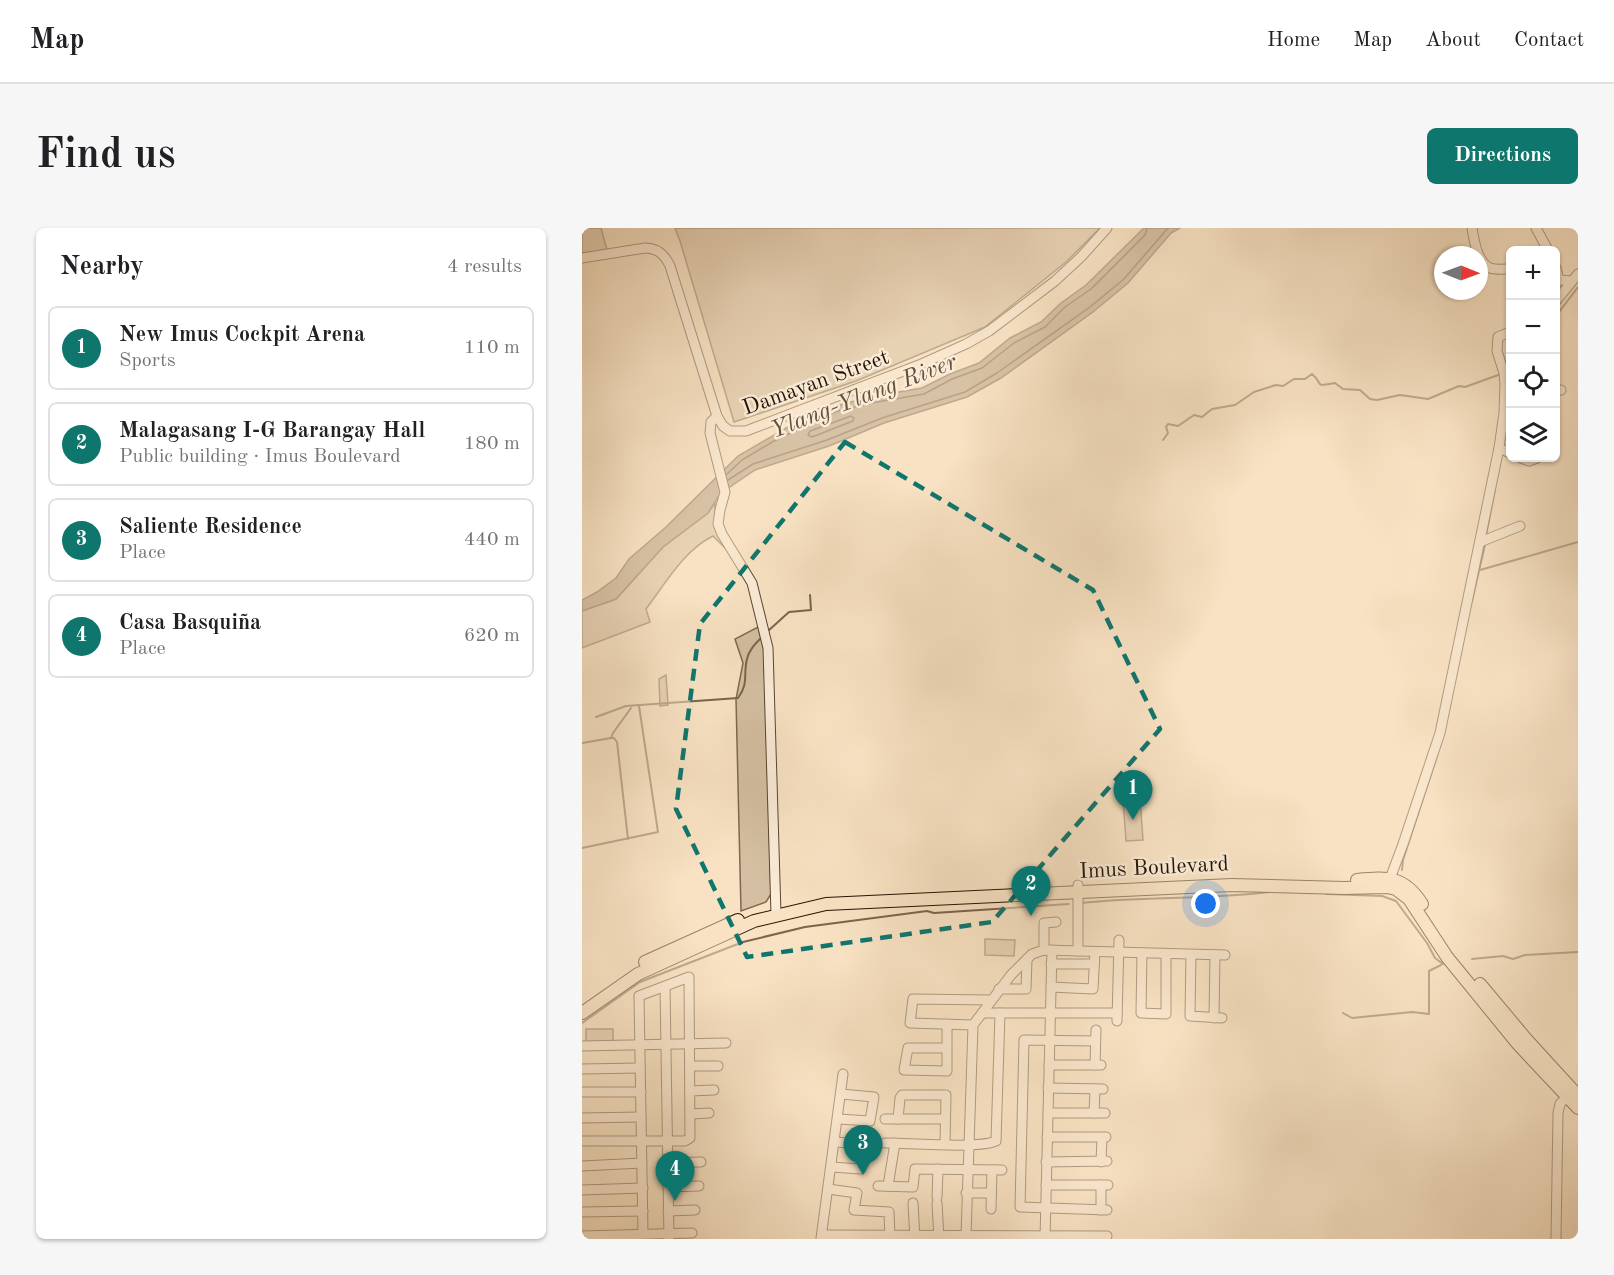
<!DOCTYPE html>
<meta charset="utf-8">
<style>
body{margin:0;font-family:"Old Standard TT",serif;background:#f6f6f6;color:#202124}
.controls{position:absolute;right:18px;top:18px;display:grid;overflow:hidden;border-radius:9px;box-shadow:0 2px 4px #0004}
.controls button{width:54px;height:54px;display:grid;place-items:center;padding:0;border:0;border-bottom:2px solid #e0e0e0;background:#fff;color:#202124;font:30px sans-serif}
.compass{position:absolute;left:852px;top:18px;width:54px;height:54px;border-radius:50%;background:#fff;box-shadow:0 2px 4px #0004;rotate:91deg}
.you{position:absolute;left:624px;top:676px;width:21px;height:21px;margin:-15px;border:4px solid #fff;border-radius:50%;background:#1a73e8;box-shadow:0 0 0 9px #1a73e833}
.badge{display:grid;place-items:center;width:39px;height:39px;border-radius:50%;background:#0f766e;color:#fff;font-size:20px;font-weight:700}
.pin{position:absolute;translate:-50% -50px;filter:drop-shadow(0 2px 3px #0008)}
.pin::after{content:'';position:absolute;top:32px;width:21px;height:18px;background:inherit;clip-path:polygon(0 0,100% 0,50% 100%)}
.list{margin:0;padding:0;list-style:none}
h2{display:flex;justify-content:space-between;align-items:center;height:78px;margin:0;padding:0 24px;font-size:26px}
h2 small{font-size:20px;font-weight:400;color:#757577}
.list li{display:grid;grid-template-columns:39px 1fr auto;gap:18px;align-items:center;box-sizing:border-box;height:84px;margin:0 12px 12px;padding:0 12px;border:2px solid #e0e0e0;border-radius:9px}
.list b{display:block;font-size:22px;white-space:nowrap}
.list p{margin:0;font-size:20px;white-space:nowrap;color:#757577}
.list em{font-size:20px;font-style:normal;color:#757577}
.icon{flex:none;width:33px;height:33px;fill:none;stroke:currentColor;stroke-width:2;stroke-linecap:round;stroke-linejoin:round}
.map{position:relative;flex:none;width:996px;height:1011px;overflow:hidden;border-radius:9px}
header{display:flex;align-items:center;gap:36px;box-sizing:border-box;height:84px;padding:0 30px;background:#fff;border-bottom:2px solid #e0e0e0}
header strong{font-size:28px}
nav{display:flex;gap:33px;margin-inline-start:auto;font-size:21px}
.intro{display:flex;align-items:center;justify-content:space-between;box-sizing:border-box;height:144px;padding:0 36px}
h1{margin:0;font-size:42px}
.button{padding:15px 27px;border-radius:9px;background:#0f766e;color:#fff;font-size:21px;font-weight:700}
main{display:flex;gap:36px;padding:0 36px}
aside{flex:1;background:#fff;border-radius:9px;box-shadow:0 2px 4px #0004}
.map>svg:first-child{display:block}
.green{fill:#d4bfa2;stroke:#7d6851;stroke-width:1.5}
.water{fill:#b19b81;stroke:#79644d;stroke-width:1.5}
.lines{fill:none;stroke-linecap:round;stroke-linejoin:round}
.shore{stroke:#6c5640;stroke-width:1.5}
.stream{stroke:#79644d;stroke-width:2}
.minor-casing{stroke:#5a4631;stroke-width:11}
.major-casing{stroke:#261200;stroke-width:14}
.minor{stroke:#faecd8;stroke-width:9}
.major{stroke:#f8e2c3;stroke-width:12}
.marked{fill:none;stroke:#0f766e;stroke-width:4.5;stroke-dasharray:12 8;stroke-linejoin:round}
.labels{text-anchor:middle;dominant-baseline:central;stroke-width:5;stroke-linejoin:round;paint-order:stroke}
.street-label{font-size:22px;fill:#261200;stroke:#faecd8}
.water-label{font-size:24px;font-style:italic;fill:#65503a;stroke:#faecd8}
</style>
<header>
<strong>Map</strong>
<nav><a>Home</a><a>Map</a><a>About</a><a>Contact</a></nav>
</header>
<div class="intro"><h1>Find us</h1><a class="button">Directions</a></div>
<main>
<aside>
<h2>Nearby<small>4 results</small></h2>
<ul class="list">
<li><span class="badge">1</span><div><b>New Imus Cockpit Arena</b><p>Sports</p></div><em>110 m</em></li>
<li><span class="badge">2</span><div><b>Malagasang I-G Barangay Hall</b><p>Public building · Imus Boulevard</p></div><em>180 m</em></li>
<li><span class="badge">3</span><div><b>Saliente Residence</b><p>Place</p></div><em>440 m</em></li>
<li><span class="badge">4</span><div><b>Casa Basquiña</b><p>Place</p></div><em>620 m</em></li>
</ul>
</aside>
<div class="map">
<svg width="996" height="1011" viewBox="0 0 996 1011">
<rect width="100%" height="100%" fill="#f8e2c3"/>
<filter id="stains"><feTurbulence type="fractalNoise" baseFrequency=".00333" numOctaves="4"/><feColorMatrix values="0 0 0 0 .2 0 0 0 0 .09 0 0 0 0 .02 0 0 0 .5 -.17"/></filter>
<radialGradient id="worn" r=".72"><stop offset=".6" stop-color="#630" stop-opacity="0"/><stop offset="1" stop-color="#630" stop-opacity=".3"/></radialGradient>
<g class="green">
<polygon points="0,0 19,0 25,22 0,25"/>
<polygon points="93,0 518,0 484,34 403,99 274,153 152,194 98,13"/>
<path d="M133 275V299L149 326 131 308C102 322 83 356 64 381L68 394 0 420V383L34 371 81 319 126 285Z"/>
<polygon points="176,399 182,422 189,666 184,674 159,683 154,471 161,435 153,411"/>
<polygon points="84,447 86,477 78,478 77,451"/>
<polygon points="558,571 561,612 544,613 541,572"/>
<polygon points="403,711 433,712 432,728 403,727"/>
<rect x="4" y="801" width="27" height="15"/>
</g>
<polygon class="water" points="562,0 598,0 589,5 546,55 511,84 419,150 385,169 302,195 247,218 173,242 145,261 136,269 126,285 81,319 34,371 0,383 0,372 15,364 34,350 47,331 84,299 156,228 213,195 254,178 288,169 340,160 368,146 397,135 428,110 459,94 479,75 504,57"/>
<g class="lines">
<g class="shore">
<polygon points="269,188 272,190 271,193 230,209 226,207 228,203"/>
<polyline points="145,246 160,232 192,213 237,191 256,183 289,175 342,166 370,151 400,140 432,115 463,99 483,79 509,61 563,7 565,0"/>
<polyline points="146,252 171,236 245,212 300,190 383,164 415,145 508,79 542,51 586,0"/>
</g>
<g class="stream">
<polyline points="974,88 996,59"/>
<polyline points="928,120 925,121 928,129"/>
<polyline points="924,205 928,158"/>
<path d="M581 212 586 205 584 199 586 196 596 198 612 187 620 189 630 181 653 177 672 164 694 157 701 158 712 151H723L730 146C743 157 730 159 753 155L761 161 778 162 788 171 795 172 818 167 846 171 877 158 883 159 919 146"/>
<polyline points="904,308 913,261"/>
<polyline points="898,342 996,314"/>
<polyline points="890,373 903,317"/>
<polyline points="186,403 207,384 229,382 228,367"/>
<path d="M14 489 44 478 156 470C167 455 161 447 165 431 167 422 173 416 179 410"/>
<polyline points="29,510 32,510 35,514 46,611"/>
<polyline points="0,515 29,510 31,505 49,480"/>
<polyline points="0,620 76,604 57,478"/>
<polyline points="820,642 821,632 856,525"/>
<polyline points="744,666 800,668 814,673 845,715 853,730 861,736"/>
<path d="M499 675C562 668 625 672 687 664"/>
<polyline points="890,731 921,728 931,731 943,727 996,724"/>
<polyline points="761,785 770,790 830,784 847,786 847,743 859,737"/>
<polyline points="0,795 58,754 161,714 223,699 345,683 352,685 487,676"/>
</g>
<defs>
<g id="minor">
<path d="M890 0C892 12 895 34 908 40 914 42 923 41 928 41"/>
<polyline points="954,0 966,22"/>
<path d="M0 30 63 20C76 20 83 27 88 38L135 188 141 198 148 203H164L337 137 384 116 407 103 473 53 499 29 525 0"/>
<polyline points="974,40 977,52 990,53"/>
<polyline points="974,73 996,46"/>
<polyline points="974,162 979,162"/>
<polyline points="135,188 129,194 128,205 143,264 138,282 136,296 140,306 170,355 186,420 194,686"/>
<polyline points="917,220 928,225"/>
<polyline points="939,230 947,233 955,230"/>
<polyline points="898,314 938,298"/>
<polyline points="806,656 821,616 858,505 917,220 922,185 923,156 922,145 915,123 916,109 928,104"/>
<polyline points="462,722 462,695 474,694"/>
<polyline points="496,723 496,657"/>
<polyline points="560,725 559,785 584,786 584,726"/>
<polyline points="609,727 608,788 640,790"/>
<polyline points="469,736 512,736"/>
<polyline points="83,759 87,1011"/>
<polyline points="469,759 511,761 513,724"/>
<polyline points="417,761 444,761 445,731"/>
<polyline points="400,785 535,785"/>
<polyline points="632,790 633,727"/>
<polyline points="535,793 537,712"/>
<polyline points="391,797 328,795 331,771 409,772"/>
<polyline points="513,813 442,812 438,979 525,982"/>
<polyline points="0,818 144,815"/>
<polyline points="365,820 326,820 322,842 365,843 365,796"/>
<polyline points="467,837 519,837"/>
<polyline points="513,837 514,802"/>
<polyline points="108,838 136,838"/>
<polyline points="0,841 58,840"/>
<polyline points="466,860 521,861"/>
<polyline points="108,863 132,862"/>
<polyline points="0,864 59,864"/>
<polyline points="466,885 523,885"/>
<polyline points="512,885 513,861"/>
<polyline points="109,886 127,885"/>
<polyline points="0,890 59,889"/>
<polyline points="256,891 288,893 292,869 259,866"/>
<polyline points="303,891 363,891"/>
<polyline points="316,891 318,870 320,867 364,867 363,916"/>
<polyline points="465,909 524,909"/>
<path d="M0 913H103L108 910 107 749 57 768C58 847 60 927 61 1006"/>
<path d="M303 915C326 915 397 921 414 913L418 785"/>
<polyline points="464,934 525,933"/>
<polyline points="519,934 520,910"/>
<polyline points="86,935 119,934"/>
<polyline points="0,938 60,935"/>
<polyline points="249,939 279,941 283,916 252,914"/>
<polyline points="464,957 526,957"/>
<polyline points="296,958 331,959 333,941 420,942"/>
<polyline points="306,958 313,915"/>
<polyline points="86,959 117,958"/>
<polyline points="246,961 275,965 272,982 307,984 308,1011"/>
<polyline points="0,962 61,960"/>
<polyline points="384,965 409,965"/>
<polyline points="355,969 356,941"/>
<polyline points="331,975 333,1011"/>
<polyline points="355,975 357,1011"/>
<polyline points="409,981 410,942"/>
<polyline points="519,982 519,957"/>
<polyline points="86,983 113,982"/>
<polyline points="0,984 61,983"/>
<polyline points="240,1007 525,1008"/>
<polyline points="0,1008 110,1005"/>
<polyline points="384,1008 391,797 429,747 450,726 462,722 643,727"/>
<polyline points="239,1010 261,846"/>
<polyline points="463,1011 470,722"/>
<polyline points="974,1011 976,885 978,876 989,864"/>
</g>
<g id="major">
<path d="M775 652C806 649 822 648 840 676"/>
<polyline points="63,734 156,692"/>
<polyline points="898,756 944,811 996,868"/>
<polyline points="0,785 56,746 172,693 244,676 650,657 762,660 805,659 814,661 827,671 865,729 936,816 996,880"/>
</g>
</defs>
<use href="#minor" class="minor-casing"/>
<use href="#major" class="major-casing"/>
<use href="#minor" class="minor"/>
<use href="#major" class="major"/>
</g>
<path d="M0 0H996V1011H0ZM263 214 511 362 578 501 410 694 165 729 94 581 118 396Z" fill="#f8e2c3" fill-opacity=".55" fill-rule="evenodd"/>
<path class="marked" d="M263 214 511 362 578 501 410 694 165 729 94 581 118 396Z"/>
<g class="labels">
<g class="street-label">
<text transform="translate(234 155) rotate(-20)">Damayan Street</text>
<text transform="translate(572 640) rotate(-3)">Imus Boulevard</text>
</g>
<g class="water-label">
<text transform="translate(282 169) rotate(-21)">Ylang-Ylang River</text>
</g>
</g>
<rect width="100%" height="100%" filter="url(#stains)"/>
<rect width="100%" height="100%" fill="url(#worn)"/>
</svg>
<div class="controls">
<button>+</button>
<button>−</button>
<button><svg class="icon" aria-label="locate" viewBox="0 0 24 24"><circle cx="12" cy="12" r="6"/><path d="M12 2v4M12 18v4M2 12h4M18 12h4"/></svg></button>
<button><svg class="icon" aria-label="layers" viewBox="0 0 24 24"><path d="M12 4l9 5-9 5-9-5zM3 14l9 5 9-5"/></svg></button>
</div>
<svg class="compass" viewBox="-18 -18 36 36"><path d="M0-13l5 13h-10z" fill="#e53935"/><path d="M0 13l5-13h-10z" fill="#757577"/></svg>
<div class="you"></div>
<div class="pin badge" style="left:551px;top:592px">1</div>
<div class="pin badge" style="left:449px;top:688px">2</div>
<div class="pin badge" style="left:281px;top:947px">3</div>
<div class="pin badge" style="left:93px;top:973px">4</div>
</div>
</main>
